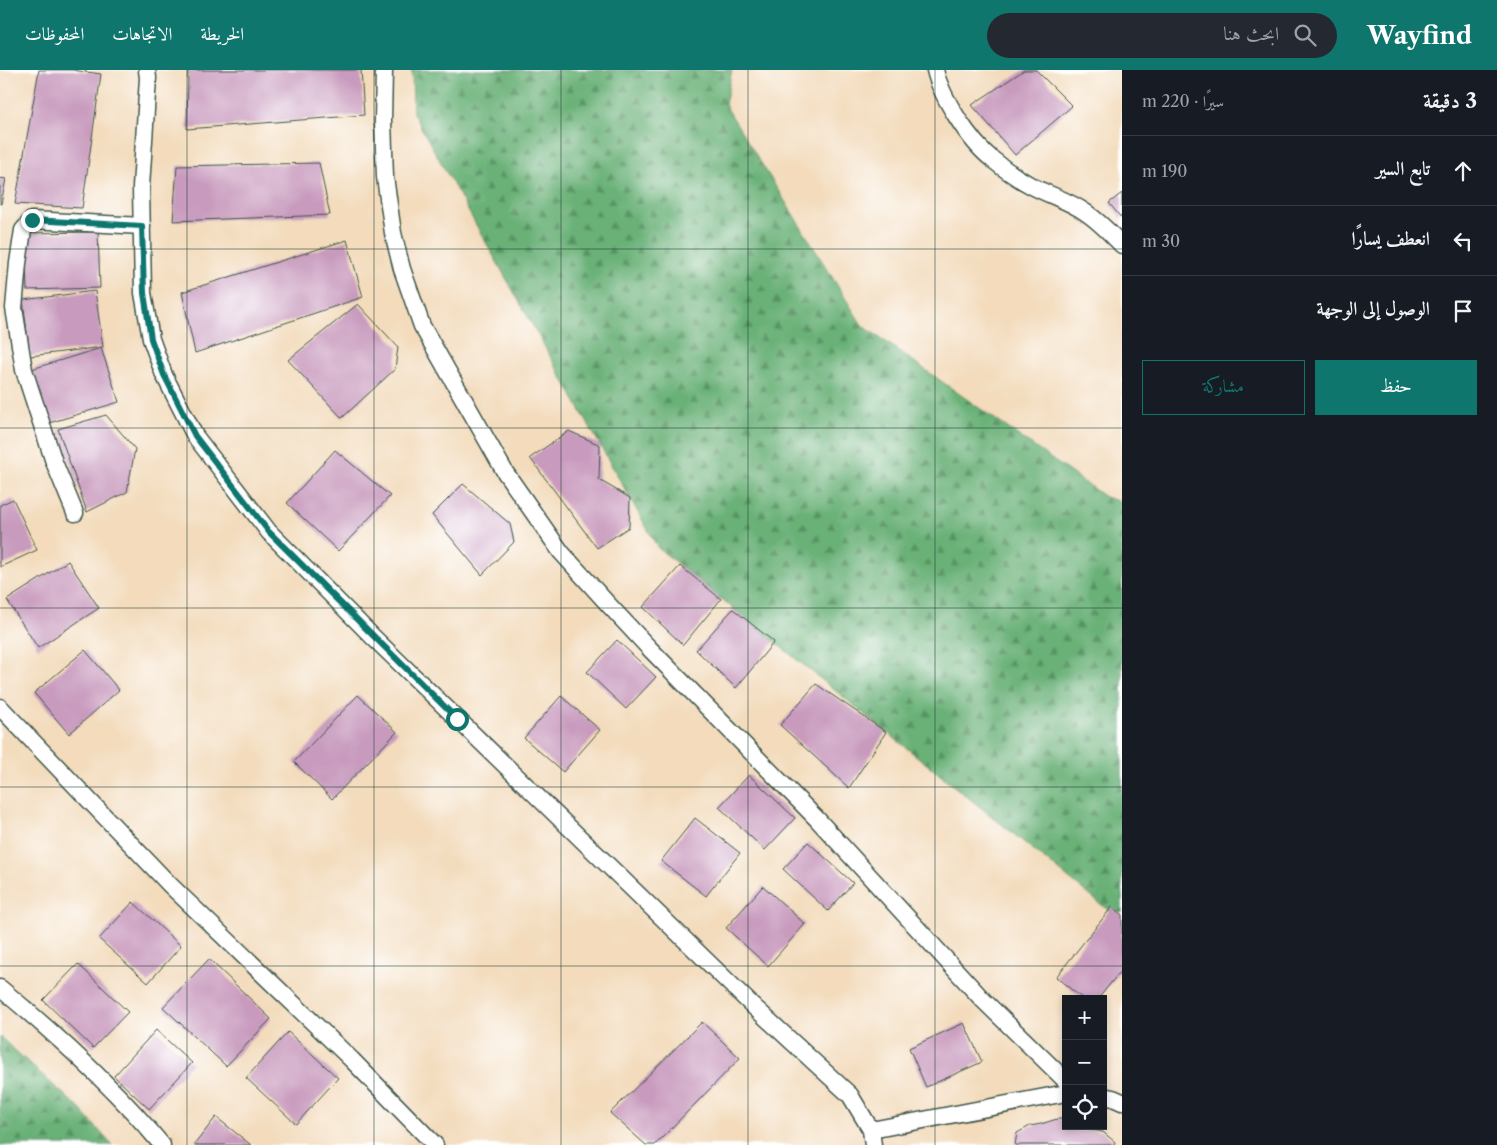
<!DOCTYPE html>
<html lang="ar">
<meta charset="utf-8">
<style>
body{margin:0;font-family:"Libre Caslon Text",Amiri,serif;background:#242831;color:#f1f3f6;direction:rtl}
.controls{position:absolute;right:15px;bottom:15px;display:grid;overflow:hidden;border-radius:0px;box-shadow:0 2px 8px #0003}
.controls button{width:45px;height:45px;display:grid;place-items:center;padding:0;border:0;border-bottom:1px solid #363941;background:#171b24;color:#f1f3f6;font:25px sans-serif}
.stop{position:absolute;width:15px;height:15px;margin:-11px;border:4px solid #0f766e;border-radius:50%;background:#fff}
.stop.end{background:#0f766e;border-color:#fff;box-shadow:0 1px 5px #0008}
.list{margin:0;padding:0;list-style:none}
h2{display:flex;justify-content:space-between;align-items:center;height:65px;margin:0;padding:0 20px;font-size:21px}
h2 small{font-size:16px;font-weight:400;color:#9ea1a6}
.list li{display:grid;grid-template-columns:32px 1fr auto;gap:15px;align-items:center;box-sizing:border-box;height:70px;padding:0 20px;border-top:1px solid #363941}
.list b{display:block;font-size:19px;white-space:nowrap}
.list em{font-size:16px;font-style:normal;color:#9ea1a6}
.actions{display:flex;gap:10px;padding:15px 20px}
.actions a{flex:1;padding:11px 0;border:1px solid #0f766e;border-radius:0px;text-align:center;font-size:18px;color:#0f766e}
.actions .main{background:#0f766e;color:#fff}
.icon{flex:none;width:28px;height:28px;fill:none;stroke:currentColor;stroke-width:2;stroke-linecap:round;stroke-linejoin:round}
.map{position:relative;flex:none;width:1122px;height:1075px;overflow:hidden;direction:ltr}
header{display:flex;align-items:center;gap:30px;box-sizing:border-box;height:70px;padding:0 25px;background:#0f766e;color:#fff}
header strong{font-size:24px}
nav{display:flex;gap:28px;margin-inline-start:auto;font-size:18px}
.search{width:350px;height:45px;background:#242831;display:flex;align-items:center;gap:12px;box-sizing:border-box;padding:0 18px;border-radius:28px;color:#9ea1a6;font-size:19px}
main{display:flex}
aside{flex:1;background:#171b24}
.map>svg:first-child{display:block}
.forest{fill:url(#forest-firs);stroke:#447756}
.building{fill:#c89abd}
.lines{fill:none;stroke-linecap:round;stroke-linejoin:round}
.minor-casing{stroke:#3f5548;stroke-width:19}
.minor{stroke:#fff;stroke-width:16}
.route{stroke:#0f766e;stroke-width:6}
.grid{fill:none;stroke:#1f3d34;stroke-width:1;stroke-opacity:0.55}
</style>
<header>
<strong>Wayfind</strong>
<div class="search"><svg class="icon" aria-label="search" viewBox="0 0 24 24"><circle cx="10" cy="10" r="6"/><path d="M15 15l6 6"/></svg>ابحث هنا</div>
<nav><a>الخريطة</a><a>الاتجاهات</a><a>المحفوظات</a></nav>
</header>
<main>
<aside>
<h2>3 دقيقة<small>سيرًا · 220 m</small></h2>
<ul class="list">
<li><svg class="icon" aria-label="ahead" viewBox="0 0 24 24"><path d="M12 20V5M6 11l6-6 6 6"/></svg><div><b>تابع السير</b></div><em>190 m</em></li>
<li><svg class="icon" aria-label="left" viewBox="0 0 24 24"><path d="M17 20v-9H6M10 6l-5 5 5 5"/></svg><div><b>انعطف يسارًا</b></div><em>30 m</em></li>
<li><svg class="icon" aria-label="arrive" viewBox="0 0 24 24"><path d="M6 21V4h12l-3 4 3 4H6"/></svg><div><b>الوصول إلى الوجهة</b></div></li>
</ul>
<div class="actions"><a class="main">حفظ</a><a>مشاركة</a></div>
</aside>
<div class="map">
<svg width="1122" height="1075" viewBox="0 0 1122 1075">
<defs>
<pattern id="forest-firs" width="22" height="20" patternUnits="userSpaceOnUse" patternTransform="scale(1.25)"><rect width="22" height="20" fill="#69b177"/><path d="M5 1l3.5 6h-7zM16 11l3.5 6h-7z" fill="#569162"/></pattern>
</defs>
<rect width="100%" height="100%" fill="#fff"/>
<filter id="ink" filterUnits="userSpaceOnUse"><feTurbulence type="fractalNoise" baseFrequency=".02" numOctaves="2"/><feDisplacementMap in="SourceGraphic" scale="10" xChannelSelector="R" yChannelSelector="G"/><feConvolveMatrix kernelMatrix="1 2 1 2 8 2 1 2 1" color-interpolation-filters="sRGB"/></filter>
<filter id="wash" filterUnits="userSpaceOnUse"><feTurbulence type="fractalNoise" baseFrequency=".0096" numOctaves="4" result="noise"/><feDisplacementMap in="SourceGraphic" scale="20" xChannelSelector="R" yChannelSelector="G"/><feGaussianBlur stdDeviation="1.12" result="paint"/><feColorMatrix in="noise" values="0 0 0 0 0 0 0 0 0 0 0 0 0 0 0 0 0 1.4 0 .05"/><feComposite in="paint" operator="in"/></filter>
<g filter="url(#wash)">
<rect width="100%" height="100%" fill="#f3dbbc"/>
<g class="forest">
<polygon points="412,0 732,0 725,35 862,255 1105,427 1122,432 1122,842 1108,840 658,478 413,43"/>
<polygon points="0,967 79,1038 112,1075 0,1075"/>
</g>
<g id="blocks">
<g class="building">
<polygon points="39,0 72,0 101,4 82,138 15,134"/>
<polygon points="188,0 361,0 364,45 187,59"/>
<polygon points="1024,0 1036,0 1072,36 1015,85 972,35"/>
<polygon points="319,93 330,145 173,151 177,96"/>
<polygon points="0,108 6,109 1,134 0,134"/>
<polygon points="1122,123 1122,149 1109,133"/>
<polygon points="98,162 100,218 27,220 25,163"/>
<polygon points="347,170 363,227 195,283 182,222"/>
<polygon points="95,221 103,277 30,286 23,230"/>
<polygon points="358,234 398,277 395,299 342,348 288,290"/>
<polygon points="101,278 119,332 49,353 32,299"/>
<polygon points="106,345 135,379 127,422 87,442 58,359"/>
<polygon points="569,361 600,375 599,410 630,428 629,457 597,478 530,388"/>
<polygon points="335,380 390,426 338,481 287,433"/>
<polygon points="463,414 510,454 514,472 482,505 432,445"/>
<polygon points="13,429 37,480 0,497 0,435"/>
<polygon points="68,491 99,538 38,578 7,530"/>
<polygon points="680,496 721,529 683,575 643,537"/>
<polygon points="733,539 774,572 736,618 696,580"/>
<polygon points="617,570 656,607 626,639 587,602"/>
<polygon points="85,580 119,620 69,664 34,623"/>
<polygon points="816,614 886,662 849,718 780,655"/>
<polygon points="358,625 397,662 332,729 294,692"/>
<polygon points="561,626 600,660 563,702 524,668"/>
<polygon points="749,705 795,748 765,780 719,737"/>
<polygon points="695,748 740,783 706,826 661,791"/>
<polygon points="808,772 853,813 828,841 783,799"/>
<polygon points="763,816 805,854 768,896 726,858"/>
<polygon points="133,832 181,876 148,913 99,869"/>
<polygon points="1112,837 1122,845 1122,899 1098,929 1083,929 1056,907"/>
<polygon points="209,889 271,949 226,996 163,937"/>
<polygon points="78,894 128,942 93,978 43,930"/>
<polygon points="702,952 740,988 655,1075 646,1075 610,1043"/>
<polygon points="964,953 982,992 926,1017 909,978"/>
<polygon points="156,960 192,993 149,1039 114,1006"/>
<polygon points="288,962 338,1008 296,1054 246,1008"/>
<polygon points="216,1047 251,1075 194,1075"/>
<polygon points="1057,1049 1066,1049 1066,1056 1083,1056 1092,1060 1103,1062 1115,1072 1114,1075 1015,1075 1017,1063 1030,1056 1041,1054"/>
</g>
</g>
</g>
<g filter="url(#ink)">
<use href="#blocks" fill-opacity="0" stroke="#3f5548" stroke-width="1"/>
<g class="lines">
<defs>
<g id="minor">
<polyline points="147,0 148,8 141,117 143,223 151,269 164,305 195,366 269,462 373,567 752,935 850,1025 871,1060 873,1075"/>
<polyline points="384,0 383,51 385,107 393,163 402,199 422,256 505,402 561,482 607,533 649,578 817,749 983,930 1066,1011"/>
<path d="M935 0C941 27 970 72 992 89 1004 99 1017 108 1030 115 1048 125 1068 130 1085 142 1099 151 1110 163 1122 175"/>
<polyline points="75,443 54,392 24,300 14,238 18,193 23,160 32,150 142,156"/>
<polyline points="0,637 170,815 352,990 435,1075"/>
<path d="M0 918C58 966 114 1017 162 1075"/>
<polyline points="1103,1026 1113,1028 1122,1032"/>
<polyline points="871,1060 1066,1023"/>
</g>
</defs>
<use href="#minor" class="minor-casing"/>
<use href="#minor" class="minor"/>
</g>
</g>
<g class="lines" filter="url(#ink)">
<polyline class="route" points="32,150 142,156 144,223 151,269 164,305 195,366 269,462 457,649"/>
</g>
<path class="grid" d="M187 0V1075M374 0V1075M561 0V1075M748 0V1075M935 0V1075M0 179H1122M0 358H1122M0 538H1122M0 717H1122M0 896H1122"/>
</svg>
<div class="controls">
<button>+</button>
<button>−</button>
<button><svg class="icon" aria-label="locate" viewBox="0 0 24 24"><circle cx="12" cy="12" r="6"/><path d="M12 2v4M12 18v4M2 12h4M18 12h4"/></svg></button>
</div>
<div class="stop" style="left:457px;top:649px"></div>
<div class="stop end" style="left:32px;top:150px"></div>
</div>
</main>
